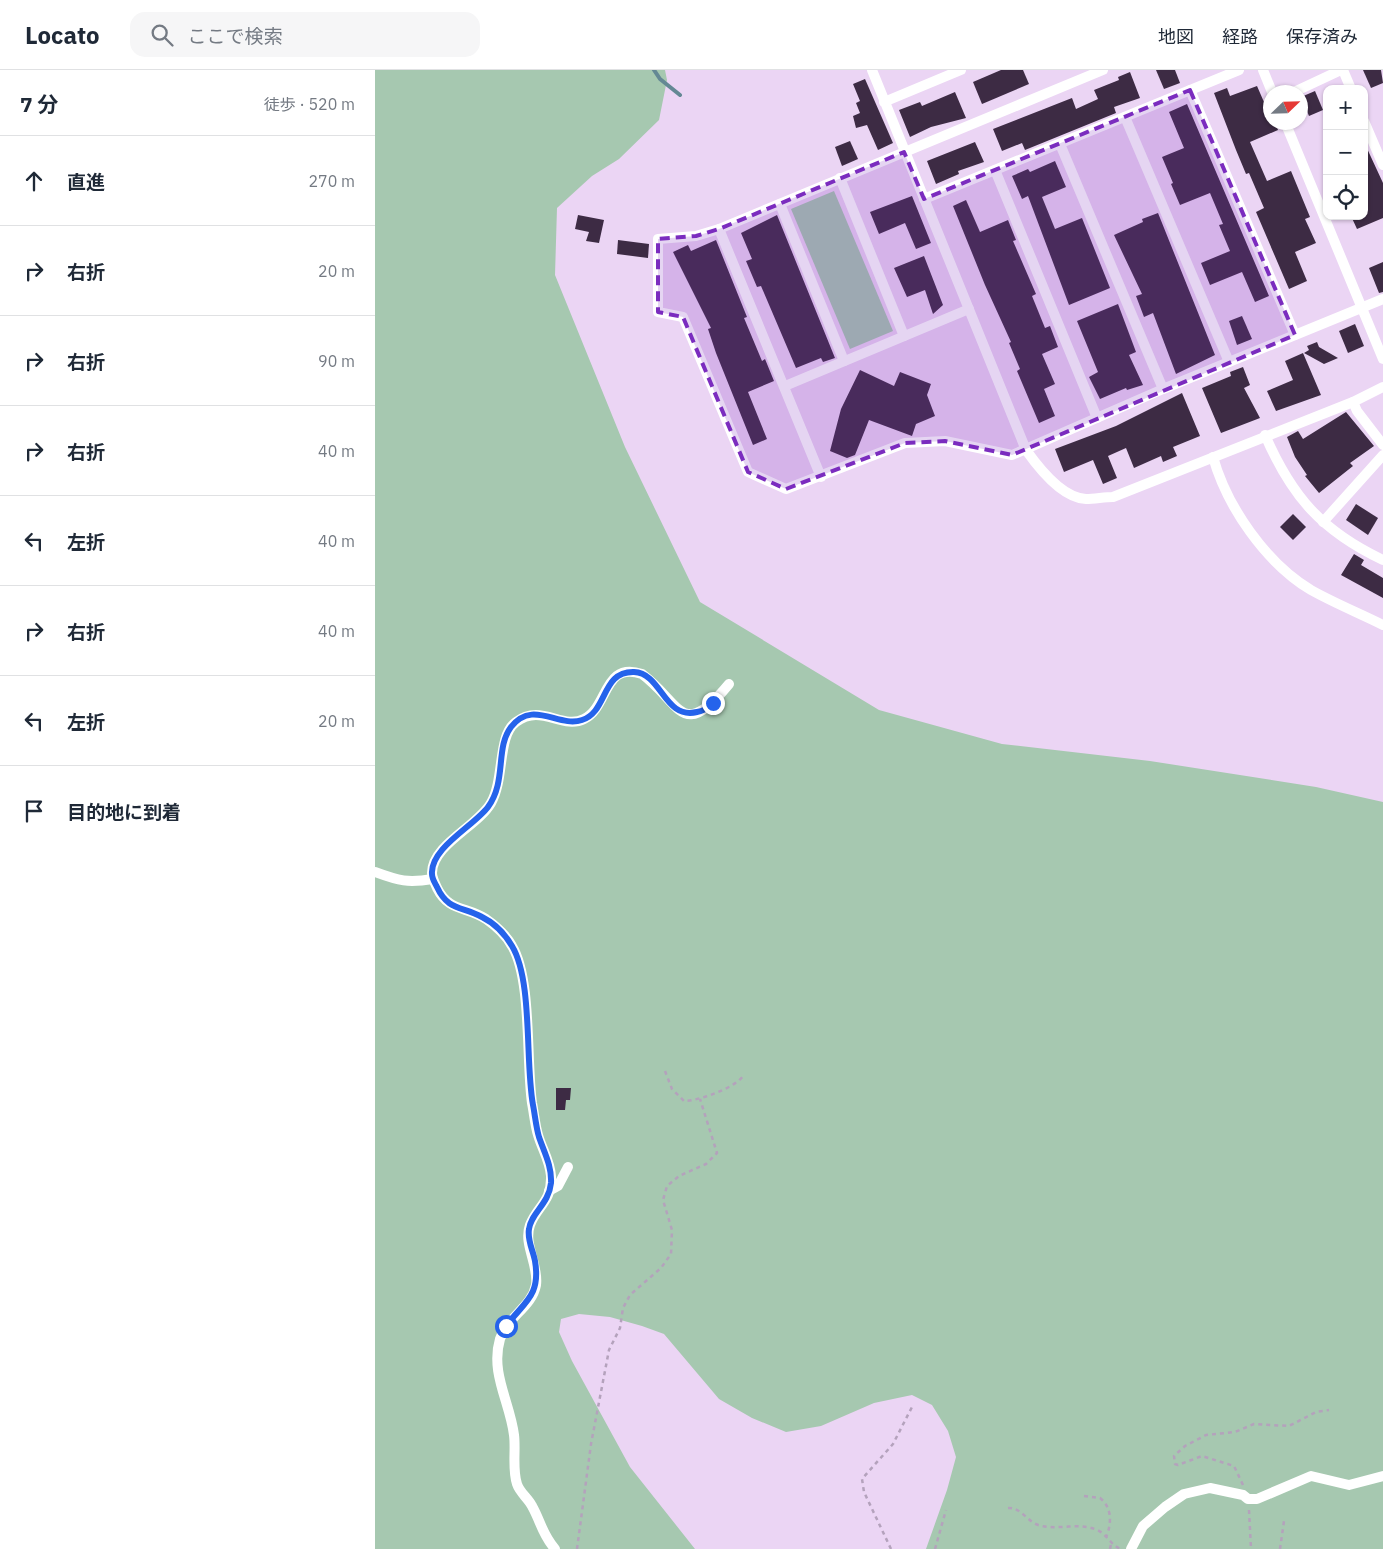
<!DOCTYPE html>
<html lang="ja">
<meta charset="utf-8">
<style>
body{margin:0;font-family:"IBM Plex Sans","Noto Sans JP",sans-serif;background:#f6f6f7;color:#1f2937}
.controls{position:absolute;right:15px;top:15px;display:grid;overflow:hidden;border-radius:10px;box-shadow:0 1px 4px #0004}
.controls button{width:45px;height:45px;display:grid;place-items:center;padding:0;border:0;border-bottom:1px solid #e0e1e3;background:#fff;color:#1f2937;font:25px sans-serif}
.compass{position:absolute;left:888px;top:15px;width:45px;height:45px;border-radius:50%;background:#fff;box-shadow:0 1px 4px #0004;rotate:67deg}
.stop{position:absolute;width:15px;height:15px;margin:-11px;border:4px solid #2563eb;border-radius:50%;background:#fff}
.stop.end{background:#2563eb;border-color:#fff;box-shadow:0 1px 5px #0008}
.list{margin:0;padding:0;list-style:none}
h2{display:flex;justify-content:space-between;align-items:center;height:65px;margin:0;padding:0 20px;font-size:21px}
h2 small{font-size:16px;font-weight:400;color:#747a83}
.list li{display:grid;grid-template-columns:32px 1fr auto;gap:15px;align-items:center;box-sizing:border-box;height:90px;padding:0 20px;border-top:1px solid #e0e1e3}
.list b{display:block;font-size:19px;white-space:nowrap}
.list em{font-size:16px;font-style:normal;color:#747a83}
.icon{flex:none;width:28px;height:28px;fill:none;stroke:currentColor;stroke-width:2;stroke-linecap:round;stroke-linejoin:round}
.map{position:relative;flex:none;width:1008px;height:1479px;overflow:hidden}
header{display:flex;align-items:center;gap:30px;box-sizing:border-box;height:70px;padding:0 25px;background:#fff;border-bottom:1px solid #e0e1e3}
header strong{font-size:24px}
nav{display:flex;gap:28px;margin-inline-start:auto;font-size:18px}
.search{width:350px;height:45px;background:#f6f6f7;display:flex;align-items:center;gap:12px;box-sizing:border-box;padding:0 18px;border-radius:15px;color:#747a83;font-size:19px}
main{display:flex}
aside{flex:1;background:#fff}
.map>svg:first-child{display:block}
.green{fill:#a6c8b0}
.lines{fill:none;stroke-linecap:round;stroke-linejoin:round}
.stream{stroke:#648894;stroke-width:4}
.building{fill:#3d2b44}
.path{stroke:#b4a2bc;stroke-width:2.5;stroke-dasharray:4 4;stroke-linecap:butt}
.minor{stroke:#fff;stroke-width:10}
.route{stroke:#2563eb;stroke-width:6}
.marked{fill:#7b2cbf;fill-opacity:0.2;stroke:#7b2cbf;stroke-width:4;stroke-dasharray:10 6;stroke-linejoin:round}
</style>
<header>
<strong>Locato</strong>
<div class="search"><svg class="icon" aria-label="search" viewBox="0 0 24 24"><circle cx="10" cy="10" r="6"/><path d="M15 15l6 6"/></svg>ここで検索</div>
<nav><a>地図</a><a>経路</a><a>保存済み</a></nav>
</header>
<main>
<aside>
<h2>7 分<small>徒歩 · 520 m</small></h2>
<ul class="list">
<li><svg class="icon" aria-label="ahead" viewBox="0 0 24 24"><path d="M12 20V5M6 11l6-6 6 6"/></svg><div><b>直進</b></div><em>270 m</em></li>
<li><svg class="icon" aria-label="right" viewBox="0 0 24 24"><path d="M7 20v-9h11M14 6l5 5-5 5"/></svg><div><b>右折</b></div><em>20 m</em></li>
<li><svg class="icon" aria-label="right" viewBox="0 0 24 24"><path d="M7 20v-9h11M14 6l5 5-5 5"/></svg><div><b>右折</b></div><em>90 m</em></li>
<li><svg class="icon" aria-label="right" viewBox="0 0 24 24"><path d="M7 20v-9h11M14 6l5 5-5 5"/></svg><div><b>右折</b></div><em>40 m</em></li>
<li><svg class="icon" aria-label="left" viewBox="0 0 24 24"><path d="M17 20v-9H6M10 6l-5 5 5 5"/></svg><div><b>左折</b></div><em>40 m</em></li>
<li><svg class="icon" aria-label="right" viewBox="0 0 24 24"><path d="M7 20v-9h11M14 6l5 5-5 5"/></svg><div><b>右折</b></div><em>40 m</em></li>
<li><svg class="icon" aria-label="left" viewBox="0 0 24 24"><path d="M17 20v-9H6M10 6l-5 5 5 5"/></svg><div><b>左折</b></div><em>20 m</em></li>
<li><svg class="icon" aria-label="arrive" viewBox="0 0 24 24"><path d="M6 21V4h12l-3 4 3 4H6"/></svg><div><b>目的地に到着</b></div></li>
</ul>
</aside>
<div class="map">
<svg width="1008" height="1479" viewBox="0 0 1008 1479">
<rect width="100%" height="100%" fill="#ebd5f4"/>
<g class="green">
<polygon points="0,0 290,0 292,10 284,50 244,89 217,106 182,138 180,205 250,377 325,532 504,640 627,674 775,691 941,717 1008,732 1008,1479 551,1479 572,1420 581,1387 573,1361 557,1335 537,1325 499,1333 446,1356 411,1362 377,1348 344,1329 289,1264 267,1256 235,1247 204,1244 186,1249 184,1262 197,1291 255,1397 320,1479 0,1479"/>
<polygon points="459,121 518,261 475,279 416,139"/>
</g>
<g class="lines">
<polyline class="stream" points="279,0 285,9 305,25"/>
</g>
<g class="building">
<polygon points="626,0 648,0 654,14 607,34 598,12"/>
<polygon points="781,0 800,0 805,13 789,19"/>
<polygon points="988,0 1006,0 1008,13 996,18"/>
<polygon points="755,2 765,28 739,37 741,43 650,80 647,73 627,81 618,59 697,28 701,39 723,29 719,20 744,10 743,7"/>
<polygon points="490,9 518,73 503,80 492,55 481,58 478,46 485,43 481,33 485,31 478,14"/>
<polygon points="882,16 892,39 896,38 896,52 900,52 903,60 875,72 892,111 916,101 935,147 930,149 941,173 920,182 932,211 914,219 881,142 889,138 874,103 871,104 861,80 839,23 852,18 855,26"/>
<polygon points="940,21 948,40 934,46 926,27"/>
<polygon points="580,22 591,48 556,57 535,67 524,40 545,32 547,36"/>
<polygon points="812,34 894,226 880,232 867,202 835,215 826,193 855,181 844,155 848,154 835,123 805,135 796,114 798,113 787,87 809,78 794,42"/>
<polygon points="475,71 483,89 467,96 460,77"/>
<polygon points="600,72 609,92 583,101 584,104 561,114 552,91"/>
<polygon points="989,72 1008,113 1008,148 982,159 976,146 989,146"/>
<polygon points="680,91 691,117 667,127 680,159 707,148 735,218 694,235 653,126 647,129 637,106 653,99 655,102"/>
<polygon points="537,126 556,173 541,179 530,153 504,164 495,142"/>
<polygon points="591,130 605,162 633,150 641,170 638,171 661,224 657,226 670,258 675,256 683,277 667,284 680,314 669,319 680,346 664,353 642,301 645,299 634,273 636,272 610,215 578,136"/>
<polygon points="783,143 840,285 801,304 778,243 769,247 761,226 767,224 739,165 768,152 767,149"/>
<polygon points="203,145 229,150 224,173 211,171 214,162 200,159"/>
<polygon points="402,145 460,288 448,292 446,288 421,298 386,216 382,217 371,191 377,189 366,163"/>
<polygon points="243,170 274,174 273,188 242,184"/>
<polygon points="341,170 372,247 369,248 387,291 390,289 399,311 373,322 392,369 378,375 341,283 333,259 336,258 298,182 313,175 316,181"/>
<polygon points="549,186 568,235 558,244 550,220 532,227 519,198"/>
<polygon points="1008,192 1008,222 1004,223 994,198"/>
<polygon points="743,234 761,282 754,285 768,315 752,320 751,318 725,329 714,307 723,302 702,251"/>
<polygon points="867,246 877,269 862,275 854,251"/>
<polygon points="980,254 989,276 973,283 964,261"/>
<polygon points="942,272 944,277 963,288 949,294 929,283 934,280 932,276"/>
<polygon points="928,283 946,325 901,341 892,321 918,310 910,291"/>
<polygon points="868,297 875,315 869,318 885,348 846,363 827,318 856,306 855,302"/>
<polygon points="485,300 519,316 525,302 556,314 552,325 560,346 541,354 537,366 494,350 480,385 472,388 455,381 466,339"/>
<polygon points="807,323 825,366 798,377 802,386 788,392 786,386 759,398 751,378 733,386 742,408 728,414 718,390 689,402 680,379 741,356"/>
<polygon points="971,342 999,376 975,393 978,396 944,423 930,406 932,405 920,387 912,367 923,361 928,369"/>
<polygon points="981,434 1003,448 993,465 971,450"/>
<polygon points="918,444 931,457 918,470 905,457"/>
<polygon points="979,484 989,490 986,495 1008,508 1008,528 966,505"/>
<polygon points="181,1018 196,1018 195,1030 191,1030 190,1040 181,1040"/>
</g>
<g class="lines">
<g class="path">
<path d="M290 1001 297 1019 309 1031C323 1031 360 1018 368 1006"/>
<polyline points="868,1415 859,1396 827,1386 803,1395 800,1394 799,1386 810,1376 831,1365 860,1362 879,1354 914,1356 941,1342 954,1340"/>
<path d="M709 1426 725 1428C737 1437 737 1454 731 1467"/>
<path d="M633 1438C647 1437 653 1454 667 1456 684 1460 705 1452 722 1460 732 1464 735 1475 746 1479"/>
<polyline points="874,1440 876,1479"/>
<polyline points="202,1479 216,1374 234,1280 245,1258 248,1238 255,1225 286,1198 296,1184 297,1160 288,1130 292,1116 304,1106 331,1094 342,1083 325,1029"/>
<polyline points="516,1479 489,1422 487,1409 518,1374 537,1337"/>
<polyline points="560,1479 571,1440"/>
<polyline points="735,1479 736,1474"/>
<polyline points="905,1479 909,1451"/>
</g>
<g class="minor">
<path d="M497 0 651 380C663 397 687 428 711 429 720 429 729 427 738 427L978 332 1008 317"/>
<polyline points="728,0 344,159 321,166 283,169 283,242 308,247 373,402 411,419 530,373 570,371 637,385 788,319 1008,229"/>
<polyline points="888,0 897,22"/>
<polyline points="968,0 976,19"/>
<polyline points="815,20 920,265"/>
<polyline points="919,22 966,0"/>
<polyline points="509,32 586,0"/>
<polyline points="750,47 854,292"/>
<polyline points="989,51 1008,95"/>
<polyline points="910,52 1008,289"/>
<polyline points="685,74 788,319"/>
<polyline points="620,100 722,348"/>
<polyline points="465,108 529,266"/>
<polyline points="549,129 864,0"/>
<polyline points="405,134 469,291"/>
<polyline points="344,159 446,407"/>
<polyline points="410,316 594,239"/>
<polyline points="978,332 982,341 1008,375"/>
<path d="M890 365C917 427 947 461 1008 490"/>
<path d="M838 387C852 437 891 493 936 520 959 533 984 543 1008 555"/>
<polyline points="948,452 1008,385"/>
<path d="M0 802C24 811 33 813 58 809"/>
<polyline points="174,1121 183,1116 193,1097"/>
<path d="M180 1479C167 1464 166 1452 157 1436 153 1428 145 1423 142 1414 137 1399 141 1380 139 1365 135 1332 115 1303 125 1269 132 1247 157 1237 161 1215 164 1195 148 1174 155 1155 162 1136 177 1132 176 1106 175 1091 167 1079 163 1065 160 1055 159 1043 157 1033 151 991 157 909 137 876 131 865 121 856 111 849 91 836 74 842 62 818 60 813 57 808 57 803 57 775 103 756 116 733 130 708 122 666 141 652 166 633 187 660 209 649 234 637 228 591 267 604 307 634 306 672 354 614"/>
<polyline points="756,1479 768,1456 790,1437 809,1424 835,1418 868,1425 873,1429 882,1429 936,1406 974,1415 1008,1406"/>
</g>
</g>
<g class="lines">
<path class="route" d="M131 1256C149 1232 166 1226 160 1191 158 1180 152 1170 154 1159 156 1143 174 1134 176 1113 177 1096 169 1082 164 1067 161 1057 160 1045 158 1035 150 992 158 911 137 876 130 864 119 853 107 847 87 836 73 841 62 817 60 813 57 809 57 804 55 778 99 756 113 737 132 711 120 678 136 657 158 629 183 658 207 650 233 642 226 601 259 602 287 603 289 650 322 642 328 641 333 638 338 633"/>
</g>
<path class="marked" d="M815 20 920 265 637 385 570 371 530 373 411 419 373 402 308 247 283 242V169L321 166 344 159 529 82 549 129Z"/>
</svg>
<div class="controls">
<button>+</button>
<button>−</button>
<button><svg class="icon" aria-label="locate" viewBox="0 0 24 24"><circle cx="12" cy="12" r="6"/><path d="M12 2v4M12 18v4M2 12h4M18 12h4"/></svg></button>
</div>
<svg class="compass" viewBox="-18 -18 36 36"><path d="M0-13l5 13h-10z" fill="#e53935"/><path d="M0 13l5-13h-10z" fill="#747a83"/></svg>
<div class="stop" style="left:131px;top:1256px"></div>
<div class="stop end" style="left:338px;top:633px"></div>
</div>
</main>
